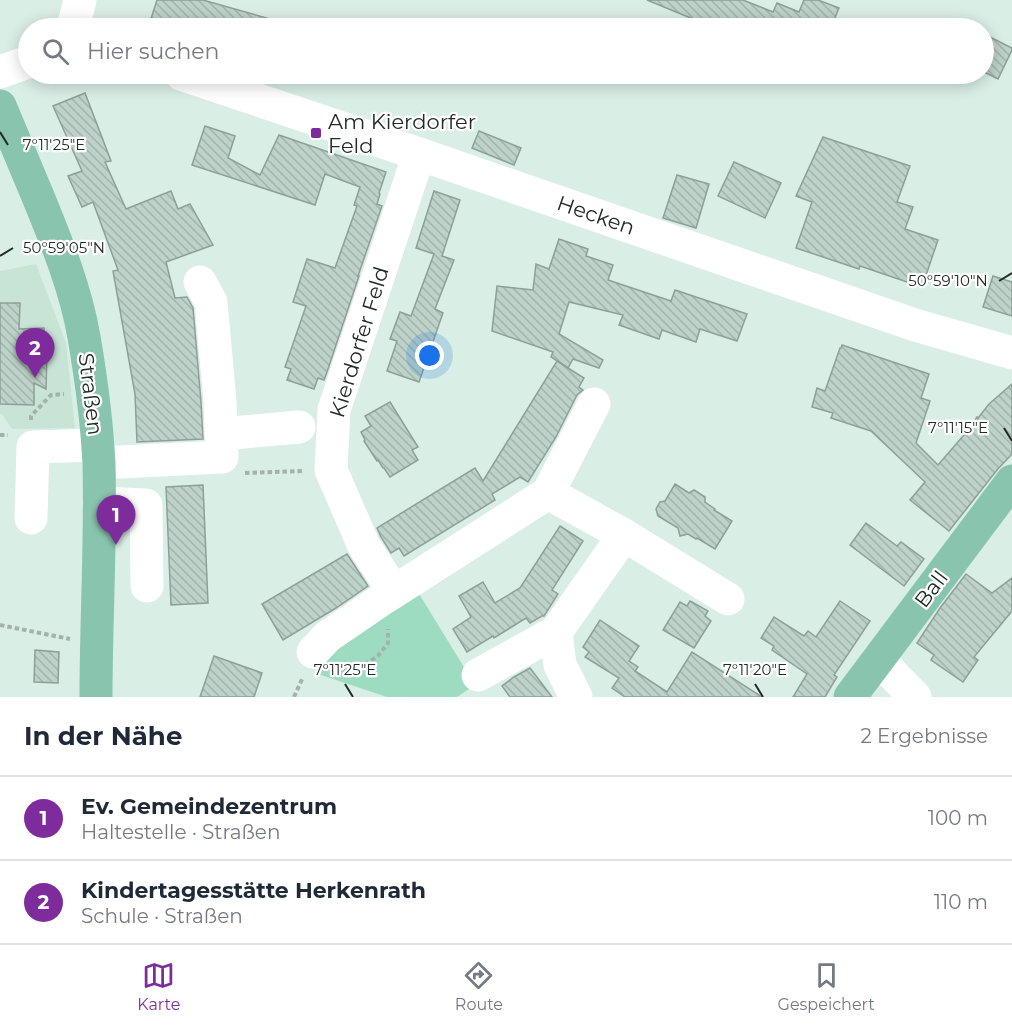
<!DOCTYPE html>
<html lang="de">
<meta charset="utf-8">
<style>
body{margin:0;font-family:Montserrat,sans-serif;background:#f6f6f7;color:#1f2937}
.you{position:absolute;left:430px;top:356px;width:21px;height:21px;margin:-15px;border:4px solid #fff;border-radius:50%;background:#1a73e8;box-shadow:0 0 0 9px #1a73e833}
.badge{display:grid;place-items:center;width:39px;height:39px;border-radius:50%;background:#7e2c9b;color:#fff;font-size:20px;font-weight:700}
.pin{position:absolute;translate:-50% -50px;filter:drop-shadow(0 2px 3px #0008)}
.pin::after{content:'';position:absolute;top:32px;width:21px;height:18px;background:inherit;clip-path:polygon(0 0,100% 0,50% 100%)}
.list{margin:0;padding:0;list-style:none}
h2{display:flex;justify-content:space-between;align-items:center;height:78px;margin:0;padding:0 24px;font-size:26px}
h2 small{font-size:20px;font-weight:400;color:#747a83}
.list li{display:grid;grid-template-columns:39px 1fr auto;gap:18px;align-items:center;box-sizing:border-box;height:84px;padding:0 24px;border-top:2px solid #e0e1e3}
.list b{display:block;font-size:22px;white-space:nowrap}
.list p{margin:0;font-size:20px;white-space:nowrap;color:#747a83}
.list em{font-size:20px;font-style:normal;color:#747a83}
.icon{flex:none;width:33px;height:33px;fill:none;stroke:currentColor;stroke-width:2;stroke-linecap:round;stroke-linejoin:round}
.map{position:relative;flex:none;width:1012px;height:697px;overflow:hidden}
.search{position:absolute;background:#fff;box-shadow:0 3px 15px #0003;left:18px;right:18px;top:18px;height:66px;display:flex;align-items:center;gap:15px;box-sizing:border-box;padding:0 21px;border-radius:33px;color:#747a83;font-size:22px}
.sheet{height:246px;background:#fff}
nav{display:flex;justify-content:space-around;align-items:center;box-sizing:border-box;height:84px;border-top:2px solid #e0e1e3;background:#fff;font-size:16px;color:#747a83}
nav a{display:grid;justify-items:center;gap:3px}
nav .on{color:#7e2c9b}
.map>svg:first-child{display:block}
.built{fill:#c8e4d6}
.park{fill:#9ddcc0}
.building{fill:url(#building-back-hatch);stroke:#8da097;stroke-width:1.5}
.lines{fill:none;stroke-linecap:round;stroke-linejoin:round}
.path{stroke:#a2b3ab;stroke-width:4;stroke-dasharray:4.5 3;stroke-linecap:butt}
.minor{stroke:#fff;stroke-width:33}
.major{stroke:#88c4ae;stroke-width:33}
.ticks{fill:none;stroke:#232b27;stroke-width:2}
.poi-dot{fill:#7e2c9b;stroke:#fff;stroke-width:2}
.labels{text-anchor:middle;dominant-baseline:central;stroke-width:4.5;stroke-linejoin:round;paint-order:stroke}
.poi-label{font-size:21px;fill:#232b27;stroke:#fff;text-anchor:start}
.street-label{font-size:21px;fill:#232b27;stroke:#fff}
.ticks-label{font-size:15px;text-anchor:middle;fill:#232b27;stroke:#fff;stroke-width:4.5;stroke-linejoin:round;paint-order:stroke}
</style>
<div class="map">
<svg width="1012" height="697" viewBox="0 0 1012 697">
<defs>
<pattern id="building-back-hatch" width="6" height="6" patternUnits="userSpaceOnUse" patternTransform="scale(1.5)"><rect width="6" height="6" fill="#bdd2c8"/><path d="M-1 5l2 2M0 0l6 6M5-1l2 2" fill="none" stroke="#a2b4ac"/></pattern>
</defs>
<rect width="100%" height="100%" fill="#d9eee4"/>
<polygon class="built" points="36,264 66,343 75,428 12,429 2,414 0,414 0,271"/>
<polygon class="park" points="416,589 475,685 457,697 387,697 318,674 314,659"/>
<g class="building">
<polygon points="157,0 203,0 284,23 283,28 148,28"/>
<polygon points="647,0 743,0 773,12 777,3 799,12 804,0 818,0 839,8 832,25 838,28 706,28 691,23 693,19"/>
<polygon points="984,34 1012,48 1012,50 998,79 984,72"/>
<polygon points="85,93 111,161 105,162 126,209 171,191 178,209 190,204 213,245 166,262 175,298 187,297 193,308 201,402 203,439 137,442 135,394 113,271 118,270 93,202 82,207 68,176 82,171 53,106"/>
<polygon points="205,126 235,136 228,158 260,175 279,135 386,172 379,193 380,194 377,204 382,206 358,276 359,276 327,372 324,380 318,378 314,389 287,380 291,369 285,367 306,306 293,302 307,259 335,268 357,206 354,205 360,187 325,174 315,205 192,165"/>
<polygon points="479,131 521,148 514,165 472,148"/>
<polygon points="823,137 910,166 897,202 913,207 905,229 938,240 922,287 860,266 859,269 796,248 812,202 796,196"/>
<polygon points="734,162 781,183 765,218 718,196"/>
<polygon points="677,175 709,184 696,228 663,218"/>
<polygon points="434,191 460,200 442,256 454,260 435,309 443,313 419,382 387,371 397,341 390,339 400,312 411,316 434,254 416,248"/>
<polygon points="559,239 588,249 586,256 613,265 608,280 671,301 675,290 747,314 737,341 700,329 696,342 662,330 659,339 619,325 623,315 569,302 559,334 603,360 599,368 573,359 568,368 551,357 553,352 492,331 497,286 533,290 536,264 549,269"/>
<polygon points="993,276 1012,282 1012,316 983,307"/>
<polygon points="0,303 20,303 19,329 44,328 44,355 47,354 46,389 34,383 34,405 0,404"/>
<polygon points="842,345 929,374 921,398 930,401 916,443 938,465 970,428 977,417 978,418 989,404 1012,384 1012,454 997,470 949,531 910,500 925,482 871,431 831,418 833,413 812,407 817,388 825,391 840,348 841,348"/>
<polygon points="557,361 584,378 579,387 583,390 577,395 556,437 528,482 520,477 492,494 495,500 404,556 399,548 391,553 381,537 377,528 475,468 483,481"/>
<polygon points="390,402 418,447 412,450 418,460 390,477 384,468 383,468 378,460 377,461 364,441 365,440 361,432 371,426 365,416"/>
<polygon points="675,484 689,493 694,490 705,497 705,502 715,509 714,510 732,521 715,549 697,538 696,539 688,534 680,536 678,528 658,516 656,509 660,502 665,501"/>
<polygon points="203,485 208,603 171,605 166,487"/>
<polygon points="866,523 897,546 901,542 924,559 904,586 850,545"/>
<polygon points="560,526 583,541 552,590 558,594 544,616 542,616 530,623 526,618 494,638 493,636 467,652 453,629 471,617 459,596 483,582 495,603 520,588"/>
<polygon points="347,554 368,586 336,608 283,640 262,604"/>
<polygon points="966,574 992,593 1012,578 1012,611 974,657 978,660 963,682 931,660 934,655 917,643 940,608"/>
<polygon points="690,601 708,611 705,616 711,621 694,648 663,630 680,602 687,606"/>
<polygon points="840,601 870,621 834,675 837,677 825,697 793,697 807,674 772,650 774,646 761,638 774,617 804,636 808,631 816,637"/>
<polygon points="600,620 639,646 629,661 638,667 635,671 667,692 692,652 762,697 625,697 612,688 619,678 585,657 589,652 583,647"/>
<polygon points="35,650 59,652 58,683 34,682"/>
<polygon points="214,656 262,673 254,697 200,697"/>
<polygon points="530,668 552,697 510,697 502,686 514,677"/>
</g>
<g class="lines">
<g class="path">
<polyline points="31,420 31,416 51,395 64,394"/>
<polyline points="0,435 8,435"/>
<polyline points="245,473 303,471"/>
<polyline points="0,625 70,639"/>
<polyline points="336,669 351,670 364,665 378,656 388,643 388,629"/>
<polyline points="294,697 303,677"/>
</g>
<g class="minor">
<polyline points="73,28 80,0"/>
<polyline points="0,72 28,62"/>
<polyline points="181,74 419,154 915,325 1012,353"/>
<polyline points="221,434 299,427"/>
<polyline points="99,463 222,457 220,401 211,302 200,282"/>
<polyline points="548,493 594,404"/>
<polyline points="99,503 146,505 147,586"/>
<polyline points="31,518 33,447 98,445"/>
<polyline points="624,535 728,599"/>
<polyline points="394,591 364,546 331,470 334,410 419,154"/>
<polyline points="313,652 327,637 384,598 548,493 624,535 556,632 560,665 576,697"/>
<polyline points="878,659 915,697"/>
<polyline points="478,675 556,632"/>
</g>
<g class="major">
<path d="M0 106C13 137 26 168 39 199 57 243 76 290 84 337 91 378 97 423 99 464 101 542 96 619 96 697"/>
<polyline points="850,697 1012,481"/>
</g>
</g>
<path class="ticks" d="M0 132 8 145M0 256 13 248M999 281 1012 273M1004 428 1012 441M345 684 353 697M755 684 763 697"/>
<rect class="poi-dot" x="310" y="127" width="12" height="12" rx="3"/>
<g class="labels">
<g class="poi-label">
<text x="328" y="121">Am Kierdorfer<tspan x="328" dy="24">Feld</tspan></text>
</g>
<g class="street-label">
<text transform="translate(596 215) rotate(19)">Hecken</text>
<text transform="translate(359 342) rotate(-73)">Kierdorfer Feld</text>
<text transform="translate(91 394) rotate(83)">Straßen</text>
<text transform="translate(931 589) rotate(-53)">Ball</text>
</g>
</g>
<g class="ticks-label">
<text x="54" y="150">7°11'25"E</text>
<text x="64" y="253">50°59'05"N</text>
<text x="948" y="286">50°59'10"N</text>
<text x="958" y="433">7°11'15"E</text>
<text x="345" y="675">7°11'25"E</text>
<text x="755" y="675">7°11'20"E</text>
</g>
</svg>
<div class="you"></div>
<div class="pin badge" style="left:116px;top:545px">1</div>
<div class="pin badge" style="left:35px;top:378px">2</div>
<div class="search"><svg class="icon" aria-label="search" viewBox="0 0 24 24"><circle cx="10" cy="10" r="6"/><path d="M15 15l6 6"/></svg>Hier suchen</div>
</div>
<section class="sheet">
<h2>In der Nähe<small>2 Ergebnisse</small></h2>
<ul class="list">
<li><span class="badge">1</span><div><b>Ev. Gemeindezentrum</b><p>Haltestelle · Straßen</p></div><em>100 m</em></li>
<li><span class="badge">2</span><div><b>Kindertagesstätte Herkenrath</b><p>Schule · Straßen</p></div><em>110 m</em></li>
</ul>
</section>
<nav>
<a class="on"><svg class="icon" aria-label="map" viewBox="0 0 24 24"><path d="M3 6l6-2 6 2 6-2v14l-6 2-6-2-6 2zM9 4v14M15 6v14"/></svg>Karte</a>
<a><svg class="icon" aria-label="directions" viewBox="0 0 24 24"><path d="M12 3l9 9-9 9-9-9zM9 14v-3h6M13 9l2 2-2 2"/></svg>Route</a>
<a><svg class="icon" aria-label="saved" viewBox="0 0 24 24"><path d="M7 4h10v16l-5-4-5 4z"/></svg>Gespeichert</a>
</nav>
